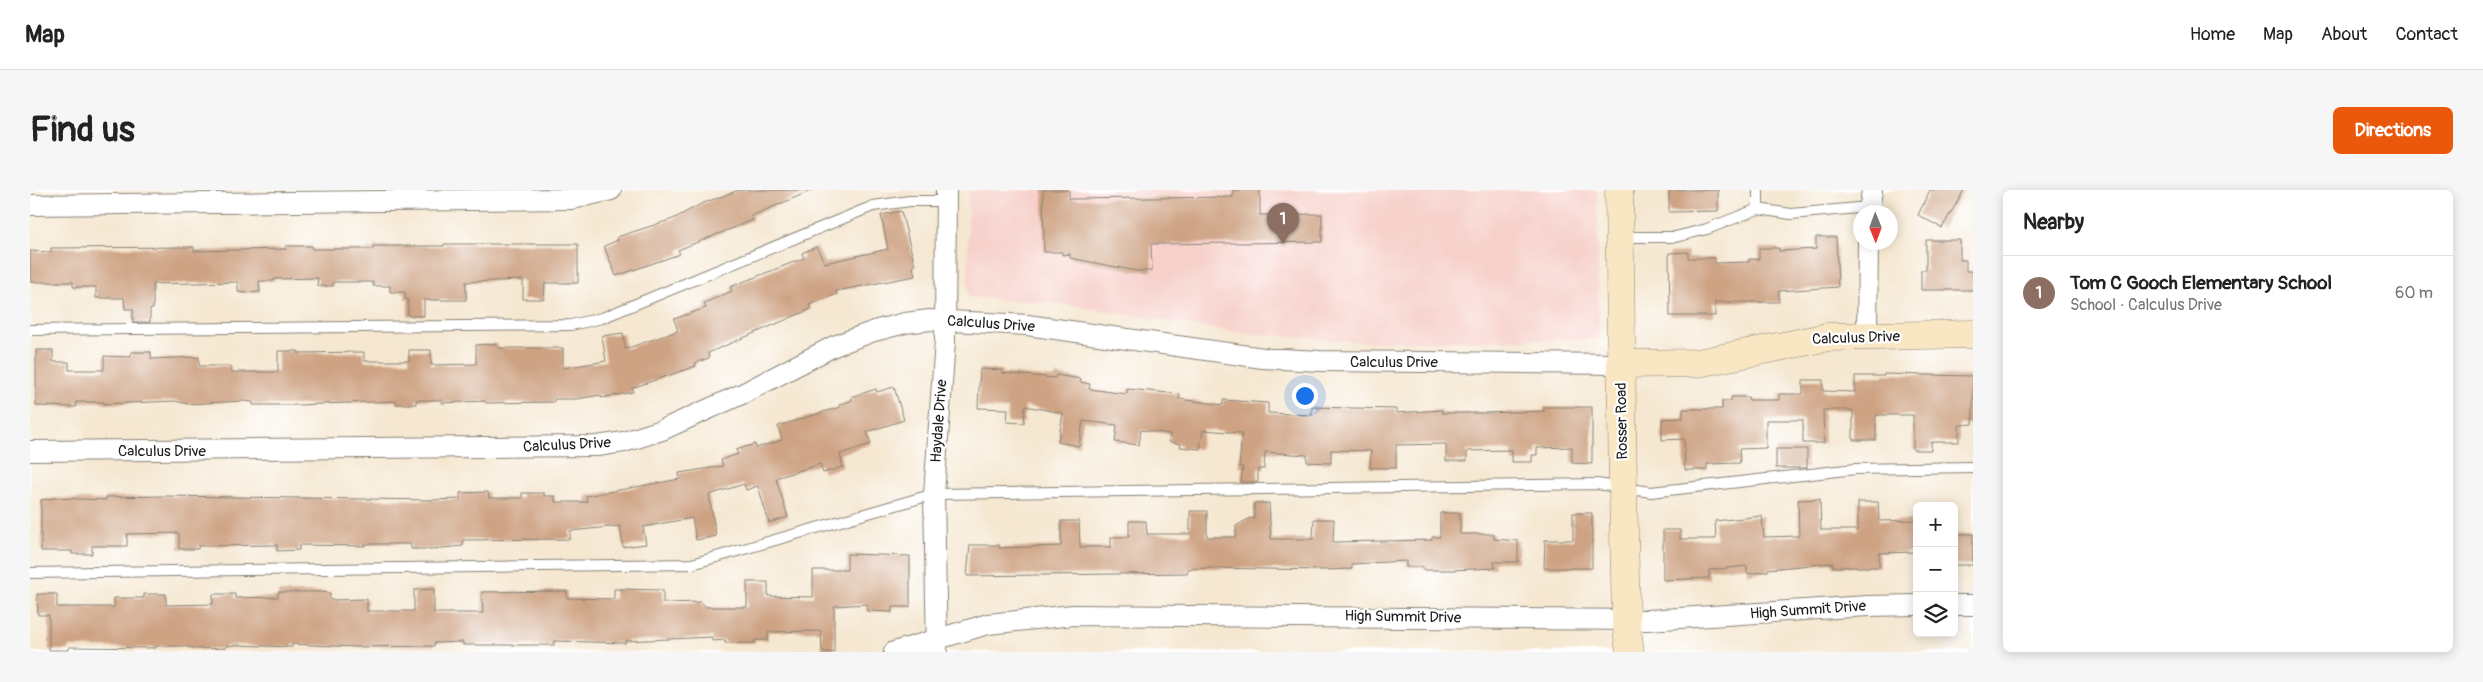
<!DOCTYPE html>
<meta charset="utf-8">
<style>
body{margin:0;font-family:Pangolin,sans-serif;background:#f6f6f6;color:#222}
.controls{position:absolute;right:15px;bottom:15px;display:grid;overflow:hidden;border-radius:8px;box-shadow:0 2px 12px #0003}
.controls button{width:45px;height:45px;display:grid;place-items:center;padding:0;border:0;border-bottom:1px solid #e0e0e0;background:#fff;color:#222;font:25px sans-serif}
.compass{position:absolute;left:1823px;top:15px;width:45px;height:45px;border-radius:50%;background:#fff;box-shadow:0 2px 12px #0003;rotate:179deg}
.you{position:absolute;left:1274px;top:205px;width:18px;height:18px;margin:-12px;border:4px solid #fff;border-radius:50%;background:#1a73e8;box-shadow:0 0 0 8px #1a73e833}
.badge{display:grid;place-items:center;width:32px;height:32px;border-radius:50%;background:#ea580c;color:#fff;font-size:16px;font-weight:700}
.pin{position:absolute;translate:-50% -41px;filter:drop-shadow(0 1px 2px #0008)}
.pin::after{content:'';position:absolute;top:26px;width:18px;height:15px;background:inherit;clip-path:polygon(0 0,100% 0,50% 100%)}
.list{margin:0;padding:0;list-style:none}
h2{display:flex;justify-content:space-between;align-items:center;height:65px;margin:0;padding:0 20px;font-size:21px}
h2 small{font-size:16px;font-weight:400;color:#767676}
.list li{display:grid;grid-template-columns:32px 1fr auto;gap:15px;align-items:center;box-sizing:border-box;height:75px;padding:0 20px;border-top:1px solid #e0e0e0}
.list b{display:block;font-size:19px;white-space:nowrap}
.list p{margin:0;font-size:16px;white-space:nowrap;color:#767676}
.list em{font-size:16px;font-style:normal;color:#767676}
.icon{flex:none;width:28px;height:28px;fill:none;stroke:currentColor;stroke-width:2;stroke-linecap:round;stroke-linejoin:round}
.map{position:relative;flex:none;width:1943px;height:462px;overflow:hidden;border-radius:8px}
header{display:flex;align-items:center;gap:30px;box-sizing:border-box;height:70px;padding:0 25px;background:#fff;border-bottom:1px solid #e0e0e0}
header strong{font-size:24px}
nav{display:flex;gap:28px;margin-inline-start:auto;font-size:18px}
.intro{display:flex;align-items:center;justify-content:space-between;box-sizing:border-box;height:120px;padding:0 30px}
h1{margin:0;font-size:35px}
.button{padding:12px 22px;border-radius:8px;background:#ea580c;color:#fff;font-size:18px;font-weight:700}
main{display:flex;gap:30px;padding:0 30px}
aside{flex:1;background:#fff;border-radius:8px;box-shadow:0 2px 12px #0003}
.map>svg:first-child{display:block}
.built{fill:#f7d0ca}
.building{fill:#cea383}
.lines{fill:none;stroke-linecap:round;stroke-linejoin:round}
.lane-casing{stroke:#888276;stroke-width:12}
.street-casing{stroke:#888276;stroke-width:22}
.secondary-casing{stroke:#888276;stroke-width:29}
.lane{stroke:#fff;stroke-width:10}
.street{stroke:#fff;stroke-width:20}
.secondary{stroke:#f9e7c3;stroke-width:28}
.labels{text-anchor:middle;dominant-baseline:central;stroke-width:4.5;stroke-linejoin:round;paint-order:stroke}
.street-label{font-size:15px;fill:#1c1c1c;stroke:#fff}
</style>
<header>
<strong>Map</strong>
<nav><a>Home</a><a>Map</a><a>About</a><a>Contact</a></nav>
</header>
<div class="intro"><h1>Find us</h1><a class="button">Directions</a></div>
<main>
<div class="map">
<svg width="1943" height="462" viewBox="0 0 1943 462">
<rect width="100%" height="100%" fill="#fff"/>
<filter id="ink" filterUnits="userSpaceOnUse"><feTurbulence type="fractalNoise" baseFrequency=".02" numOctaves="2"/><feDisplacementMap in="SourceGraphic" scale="10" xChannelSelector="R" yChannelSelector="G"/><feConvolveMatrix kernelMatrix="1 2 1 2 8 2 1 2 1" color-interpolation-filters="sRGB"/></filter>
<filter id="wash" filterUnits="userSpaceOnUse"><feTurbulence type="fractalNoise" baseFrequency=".0096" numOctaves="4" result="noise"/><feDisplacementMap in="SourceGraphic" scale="20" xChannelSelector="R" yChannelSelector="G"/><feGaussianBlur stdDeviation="1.12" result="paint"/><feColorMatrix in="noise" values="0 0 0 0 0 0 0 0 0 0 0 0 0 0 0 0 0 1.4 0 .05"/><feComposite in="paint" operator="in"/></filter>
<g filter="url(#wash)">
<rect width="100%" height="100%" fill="#f5e7d0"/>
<polygon class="built" points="938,0 1567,0 1569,149 1331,152 1203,142 1032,114 938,107"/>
<g id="blocks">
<g class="building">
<polygon points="709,0 783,0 721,26 723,30 648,60 650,64 586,86 574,56 588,50 587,47 643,29 671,14"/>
<polygon points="1013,0 1039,0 1039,9 1203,7 1203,0 1230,0 1230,25 1292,24 1292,52 1121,54 1122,81 1106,81 1040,68 1040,64 1032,65 1032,62 1014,62"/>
<polygon points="1639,0 1688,0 1688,21 1639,22"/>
<polygon points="1900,0 1934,0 1912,38 1888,25"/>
<polygon points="871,21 885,76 883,76 885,86 806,101 807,104 779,115 781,119 678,163 679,168 665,173 666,176 602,198 603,202 571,208 571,205 546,209 524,209 524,212 456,213 455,211 412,213 412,210 386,210 386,214 366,214 366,211 268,215 223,215 223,212 213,211 158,214 145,211 74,214 74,212 46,212 46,217 6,216 6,160 23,160 23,172 39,172 39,180 74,180 74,166 101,167 101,162 121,162 121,169 169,167 169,176 201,176 201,182 248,182 248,161 268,161 268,163 334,162 334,171 379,171 379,160 401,160 401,175 446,174 446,155 467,154 468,158 533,158 533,178 576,171 572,146 593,143 595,159 648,141 644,129 676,118 674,113 702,101 700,97 774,68 772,63 786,57 795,73 858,59 851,25"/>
<polygon points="1786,47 1806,47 1808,97 1749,101 1749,112 1685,112 1685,126 1640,126 1639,63 1658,62 1658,68 1685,68 1685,73 1719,72 1719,69 1729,69 1729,58 1749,58 1749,61 1786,59"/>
<polygon points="1896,50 1930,50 1930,70 1936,70 1936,81 1943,81 1943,100 1891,100 1891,80 1896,80"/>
<polygon points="414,54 548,54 548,93 515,93 514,109 493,109 493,90 436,92 436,110 394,110 394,126 378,126 378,109 375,109 375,102 360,102 360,96 343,96 343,92 303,92 303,96 287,96 288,88 244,89 244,91 229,91 230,102 215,103 208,102 208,92 123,94 123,119 120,119 120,132 103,132 103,119 95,119 94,108 66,108 66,97 43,97 43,92 0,92 0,61 21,62 21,58 164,57 164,61 256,59 256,56 282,56 282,59 343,59 343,56 414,56"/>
<polygon points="950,179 972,180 972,183 1025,188 1026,185 1051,189 1050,192 1060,194 1059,199 1097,204 1097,199 1150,204 1149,209 1193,215 1193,210 1238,213 1238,223 1282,225 1282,217 1366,219 1366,223 1412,220 1412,223 1455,223 1514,221 1514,217 1562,217 1562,274 1542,273 1542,257 1507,258 1507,265 1502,265 1502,272 1482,272 1482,260 1437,261 1437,271 1416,271 1416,254 1366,255 1366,278 1340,278 1341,261 1301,260 1301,273 1277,272 1277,265 1235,262 1234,279 1228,279 1228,292 1211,292 1213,277 1209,277 1212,243 1173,240 1170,259 1150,257 1151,254 1139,252 1140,244 1111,240 1109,255 1085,252 1087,235 1053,231 1049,256 1028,252 1033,223 995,216 994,233 977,232 978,219 948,218"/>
<polygon points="1854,184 1943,186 1943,234 1929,235 1929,252 1901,252 1901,260 1883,260 1883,225 1846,225 1846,250 1823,250 1823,220 1793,220 1794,253 1773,253 1773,230 1736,230 1736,258 1709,259 1710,273 1677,274 1677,280 1655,280 1654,249 1632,250 1632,229 1653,228 1653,219 1692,219 1692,211 1701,211 1701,207 1718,207 1719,210 1749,210 1749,204 1773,204 1773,190 1793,190 1793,201 1825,202 1825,186 1854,186"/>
<polygon points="864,197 874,230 837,242 841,254 810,264 813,277 793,283 790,274 749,287 746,289 758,327 739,333 728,296 716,300 714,294 679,305 686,346 666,350 662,328 613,337 616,354 593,357 590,336 540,341 540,349 433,350 433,356 402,359 381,359 381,354 335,354 335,356 269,355 269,360 247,361 247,355 168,356 168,359 149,359 149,343 97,344 97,356 62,356 62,364 42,364 42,361 11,361 11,310 25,308 76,310 76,307 136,306 401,310 430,309 430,303 458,302 459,308 492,308 492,303 514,303 514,306 525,306 525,312 557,312 556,306 650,289 649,283 693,276 691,270 708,264 706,260 725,254 726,258 752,250 748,236 810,217 809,215 822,210 821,207 846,199 847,202"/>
<rect x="1746" y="259" width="31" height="19"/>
<polygon points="1790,309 1791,340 1828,340 1828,312 1848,312 1849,331 1887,330 1887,362 1849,363 1849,377 1803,377 1803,373 1738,379 1738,381 1717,384 1717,376 1679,380 1679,388 1633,390 1633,340 1650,340 1650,349 1686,349 1685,331 1732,326 1734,347 1769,346 1768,310"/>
<polygon points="1224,313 1239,313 1241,349 1283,349 1284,329 1304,329 1303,352 1402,350 1402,347 1410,347 1410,323 1430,323 1430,344 1464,344 1464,349 1488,351 1488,372 1464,372 1465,378 1421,380 1393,380 1393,377 1376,377 1376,371 1322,374 1322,379 1294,380 1179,378 1157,379 1158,383 937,386 940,355 969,355 969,358 1031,356 1031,331 1049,331 1050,357 1081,357 1081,347 1099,347 1099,331 1116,331 1117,344 1160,344 1160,321 1177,321 1177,347 1206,347 1206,336 1220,328 1224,329"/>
<polygon points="1543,323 1562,323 1562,378 1514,378 1515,350 1543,350"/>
<rect x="1924" y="344" width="19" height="31"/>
<polygon points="817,364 880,366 880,417 862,417 862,422 837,421 837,414 804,416 804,462 792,462 791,441 738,442 738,450 725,450 725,453 695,453 695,450 682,451 682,447 596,451 596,453 524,451 524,455 433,455 433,452 404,453 404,456 325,457 262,454 262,457 206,455 196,456 196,458 167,459 153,456 126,456 126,458 39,457 39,460 19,460 19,425 8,425 7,404 27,404 27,417 84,417 84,408 114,408 114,404 136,404 136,415 183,414 183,404 205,404 205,408 248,407 248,402 291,402 300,403 300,410 337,409 337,421 384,421 384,400 404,399 404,423 453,423 452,402 537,401 537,408 584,409 584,399 633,400 633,413 671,412 676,417 717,417 717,392 738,392 738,406 783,407 783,380 817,380"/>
</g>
</g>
</g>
<g filter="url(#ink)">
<use href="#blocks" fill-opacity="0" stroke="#888276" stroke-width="1"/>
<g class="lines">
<defs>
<g id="lane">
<polyline points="1728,0 1728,19 1761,24 1839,17"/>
<polyline points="1592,47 1645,47 1677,39 1728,19"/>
<polyline points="0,140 541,135 572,128 843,16 880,11 916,11"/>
<polyline points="0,383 662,374 904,304 1567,294 1621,302 1825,279 1943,277"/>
</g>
<g id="street">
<polyline points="0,15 542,9 581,0"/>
<polyline points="1839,22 1842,0"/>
<polyline points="1837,147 1838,52"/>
<polyline points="0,261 567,256 594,252 632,240 714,203 804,156 844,141 875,133 900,130 997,135 1233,168 1290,171 1591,174"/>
<polyline points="1924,415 1943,415"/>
<polyline points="864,462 958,434 1043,425 1617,430 1838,416 1887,415"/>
<polyline points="907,462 904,304 915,151 916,0"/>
</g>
<g id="secondary">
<polyline points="1589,0 1593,299 1596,430 1600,462"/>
<polyline points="1591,174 1668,173 1798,147 1943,144"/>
</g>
</defs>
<use href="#lane" class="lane-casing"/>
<use href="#street" class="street-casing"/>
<use href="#secondary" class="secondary-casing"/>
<use href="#lane" class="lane"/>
<use href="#street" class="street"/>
<use href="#secondary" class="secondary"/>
</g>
</g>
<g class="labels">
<g class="street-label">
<text transform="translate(961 134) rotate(4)">Calculus Drive</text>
<text transform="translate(1826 148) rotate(-2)">Calculus Drive</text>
<text x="1364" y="172">Calculus Drive</text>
<text transform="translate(909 231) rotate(-86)">Haydale Drive</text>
<text transform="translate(1592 231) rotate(-91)">Rosser Road</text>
<text transform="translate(537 255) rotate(-3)">Calculus Drive</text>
<text x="132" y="261">Calculus Drive</text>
<text transform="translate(1778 420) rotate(-4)">High Summit Drive</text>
<text transform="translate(1373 427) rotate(1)">High Summit Drive</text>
</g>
</g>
</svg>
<div class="controls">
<button>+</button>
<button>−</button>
<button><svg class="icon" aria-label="layers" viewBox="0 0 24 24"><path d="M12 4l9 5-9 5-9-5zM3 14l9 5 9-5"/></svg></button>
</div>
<svg class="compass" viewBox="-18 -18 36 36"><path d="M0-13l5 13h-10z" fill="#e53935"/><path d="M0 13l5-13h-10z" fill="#767676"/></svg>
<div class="you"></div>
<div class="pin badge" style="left:1253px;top:54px;background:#8d6e63">1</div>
</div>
<aside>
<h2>Nearby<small></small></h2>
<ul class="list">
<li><span class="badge" style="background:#8d6e63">1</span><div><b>Tom C Gooch Elementary School</b><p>School · Calculus Drive</p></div><em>60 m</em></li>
</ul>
</aside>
</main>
